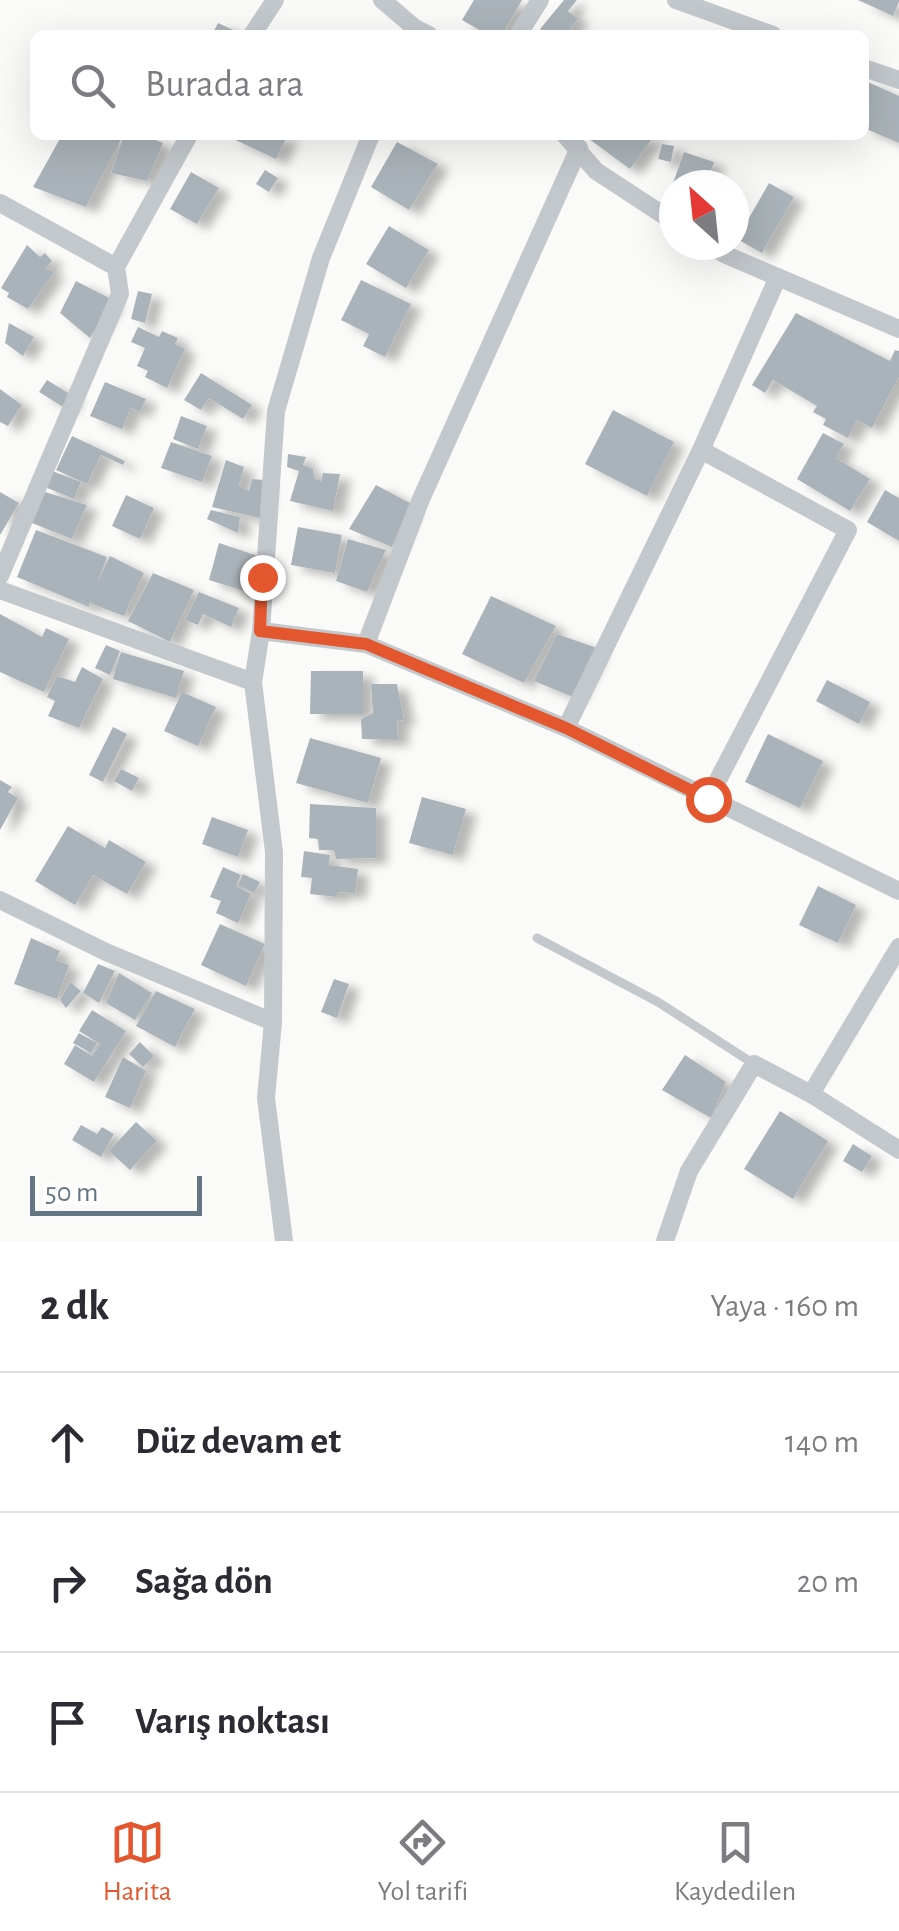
<!DOCTYPE html>
<html lang="tr">
<meta charset="utf-8">
<style>
body{margin:0;font-family:"Alegreya Sans",sans-serif;background:#f7f7f7;color:#2b2b33}
.compass{position:absolute;left:659px;top:170px;width:90px;height:90px;border-radius:50%;background:#fff;box-shadow:0 10px 40px #0002;rotate:333deg}
.scale{position:absolute;left:30px;bottom:25px;width:172px;box-sizing:border-box;padding-left:10px;border:5px solid #657683;border-top:0;font-size:28px;line-height:35px;white-space:nowrap;color:#657683;-webkit-text-stroke:8px #fff;paint-order:stroke}
.stop{position:absolute;width:30px;height:30px;margin:-22px;border:8px solid #e4572e;border-radius:50%;background:#fff}
.stop.end{background:#e4572e;border-color:#fff;box-shadow:0 2px 10px #0008}
.list{margin:0;padding:0;list-style:none}
h2{display:flex;justify-content:space-between;align-items:center;height:130px;margin:0;padding:0 40px;font-size:42px}
h2 small{font-size:32px;font-weight:400;color:#7c7c81}
.list li{display:grid;grid-template-columns:65px 1fr auto;gap:30px;align-items:center;box-sizing:border-box;height:140px;padding:0 40px;border-top:2px solid #e1e1e2}
.list b{display:block;font-size:38px;white-space:nowrap}
.list em{font-size:32px;font-style:normal;color:#7c7c81}
.icon{flex:none;width:55px;height:55px;fill:none;stroke:currentColor;stroke-width:2;stroke-linecap:round;stroke-linejoin:round}
.map{position:relative;flex:none;width:899px;height:1241px;overflow:hidden}
.search{position:absolute;background:#fff;box-shadow:0 10px 40px #0002;left:30px;right:30px;top:30px;height:110px;display:flex;align-items:center;gap:25px;box-sizing:border-box;padding:0 35px;border-radius:15px;color:#7c7c81;font-size:38px}
.sheet{height:550px;background:#fff}
nav{display:flex;justify-content:space-around;align-items:center;box-sizing:border-box;height:140px;border-top:2px solid #e1e1e2;background:#fff;font-size:28px;color:#7c7c81}
nav a{display:grid;justify-items:center;gap:5px}
nav .on{color:#e4572e}
.map>svg:first-child{display:block}
.building{fill:#aab3b9;filter:url(#shadow)}
.lines{fill:none;stroke-linecap:round;stroke-linejoin:round}
.lane{stroke:#c3c8cc;stroke-width:9}
.street{stroke:#c3c8cc;stroke-width:18}
.route{stroke:#e4572e;stroke-width:12}
</style>
<div class="map">
<svg width="899" height="1241" viewBox="0 0 899 1241">
<defs>
<filter id="shadow"><feDropShadow dx="11" dy="6" stdDeviation="5" flood-color="#0004"/></filter>
</defs>
<rect width="100%" height="100%" fill="#fafaf8"/>
<g class="building">
<polygon points="474,0 522,0 502,35 488,35 462,20"/>
<polygon points="564,0 577,0 568,11 578,19 565,35 548,35 540,29"/>
<polygon points="858,0 899,0 899,2 893,16"/>
<polygon points="218,23 244,35 212,35"/>
<polygon points="868,82 899,96 899,143 864,128 864,91"/>
<polygon points="62,135 114,135 122,138 86,207 33,187"/>
<polygon points="124,135 142,135 163,143 147,181 111,173"/>
<polygon points="225,135 288,135 276,159"/>
<polygon points="592,135 655,135 630,169 589,139"/>
<polygon points="397,142 438,164 409,210 371,187"/>
<polygon points="662,144 674,146 671,162 658,159"/>
<polygon points="684,152 714,162 706,185 674,185 674,206 666,203"/>
<polygon points="265,170 278,178 269,192 256,184"/>
<polygon points="191,172 219,188 197,224 170,209"/>
<polygon points="769,183 794,197 762,253 737,239"/>
<polygon points="389,226 429,250 406,288 366,264"/>
<polygon points="27,245 40,257 45,253 52,261 45,268 54,272 28,309 7,297 9,293 1,288"/>
<polygon points="361,280 411,304 385,357 363,346 369,334 341,320"/>
<polygon points="76,281 113,300 90,338 60,313"/>
<polygon points="138,291 152,294 145,323 131,319"/>
<polygon points="796,313 890,361 895,350 899,351 899,377 872,428 857,420 848,438 823,425 826,419 813,412 817,406 773,380 765,393 752,385"/>
<polygon points="9,323 34,337 23,356 5,343"/>
<polygon points="138,327 159,337 162,331 178,338 175,344 185,349 167,388 145,377 148,371 137,366 145,348 131,342"/>
<polygon points="201,373 252,405 243,419 209,398 201,410 184,400"/>
<polygon points="47,380 73,396 65,408 39,392"/>
<polygon points="105,382 146,399 140,412 131,408 122,429 90,416"/>
<polygon points="0,389 22,405 8,426 0,422"/>
<polygon points="613,410 674,442 647,496 585,464"/>
<polygon points="181,416 207,426 198,449 173,439"/>
<polygon points="823,433 844,444 836,458 870,479 850,511 797,479"/>
<polygon points="72,436 125,461 123,465 101,455 87,484 56,470"/>
<polygon points="171,442 212,456 202,482 161,468"/>
<polygon points="288,454 306,457 303,465 313,469 314,478 321,481 323,473 340,474 333,511 290,501 299,471 287,467"/>
<polygon points="226,460 244,467 239,486 249,491 252,479 264,480 260,518 212,507"/>
<polygon points="52,471 81,482 74,499 45,487"/>
<polygon points="376,485 410,503 392,547 349,529"/>
<polygon points="885,490 899,498 899,541 867,522"/>
<polygon points="0,492 19,503 0,535"/>
<polygon points="45,492 87,505 72,539 32,523"/>
<polygon points="126,495 154,508 140,539 112,526"/>
<polygon points="211,510 240,517 238,533 207,519"/>
<polygon points="298,527 342,535 335,573 291,565"/>
<polygon points="36,530 107,557 97,583 110,556 144,573 124,616 90,603 89,607 17,577"/>
<polygon points="348,539 386,550 367,592 336,581"/>
<polygon points="219,543 258,556 247,592 209,580"/>
<polygon points="153,573 194,590 170,642 128,621"/>
<polygon points="199,592 239,608 231,627 203,614 198,625 185,620"/>
<polygon points="491,596 556,626 524,683 462,654"/>
<polygon points="0,614 42,637 46,628 69,639 44,692 0,672"/>
<polygon points="557,634 597,648 573,697 534,681"/>
<polygon points="106,645 120,651 110,675 95,668"/>
<polygon points="121,652 184,671 176,698 113,679"/>
<polygon points="82,667 103,679 79,728 48,716 55,701 47,697 57,676 75,682"/>
<polygon points="311,671 363,671 363,714 310,714"/>
<polygon points="827,680 870,702 859,724 816,701"/>
<polygon points="371,684 397,684 404,720 397,721 398,740 362,739 361,719 373,713"/>
<polygon points="182,692 216,707 198,746 164,731"/>
<polygon points="113,727 127,734 103,782 89,775"/>
<polygon points="768,734 823,761 800,808 745,782"/>
<polygon points="310,738 381,758 368,803 296,783"/>
<polygon points="121,769 139,778 132,791 114,781"/>
<polygon points="0,780 12,787 8,792 18,798 0,830"/>
<polygon points="422,797 466,809 453,855 409,843"/>
<polygon points="310,804 376,808 376,858 336,859 334,850 319,850 318,839 309,838"/>
<polygon points="212,817 248,830 238,857 202,844"/>
<polygon points="68,826 105,848 109,840 146,862 127,894 93,875 75,905 35,881"/>
<polygon points="304,851 330,855 329,865 358,869 355,893 338,892 337,897 310,894 312,878 301,877"/>
<polygon points="223,867 241,875 236,886 251,894 238,923 216,913 221,901 210,897"/>
<polygon points="243,874 260,882 254,893 238,885"/>
<polygon points="818,886 856,905 838,943 799,925"/>
<polygon points="220,924 265,944 246,986 201,965"/>
<polygon points="31,938 60,951 56,960 69,965 57,999 14,984"/>
<polygon points="98,964 115,971 99,1003 83,993"/>
<polygon points="119,973 152,993 135,1020 106,1003"/>
<polygon points="334,979 349,984 337,1018 321,1012"/>
<polygon points="70,982 81,991 66,1008 60,1000"/>
<polygon points="156,991 195,1009 175,1047 136,1026"/>
<polygon points="92,1010 126,1031 94,1082 64,1064 75,1045 92,1056 100,1044 79,1031"/>
<polygon points="79,1033 97,1043 91,1053 73,1043"/>
<polygon points="140,1042 154,1056 143,1067 129,1054"/>
<polygon points="685,1055 726,1082 711,1118 662,1090"/>
<polygon points="123,1057 146,1071 130,1108 105,1097"/>
<polygon points="780,1111 828,1141 793,1199 744,1169"/>
<polygon points="136,1122 157,1141 130,1170 109,1151"/>
<polygon points="81,1125 97,1134 102,1127 114,1134 101,1157 72,1140"/>
<polygon points="853,1144 872,1156 862,1172 843,1161"/>
</g>
<g class="lines">
<polyline class="lane" points="537,938 658,1002 754,1064"/>
<g class="street">
<polyline points="382,0 415,28 429,35"/>
<polyline points="676,0 773,35"/>
<polyline points="252,35 275,0"/>
<polyline points="518,35 540,0"/>
<polyline points="864,68 899,80"/>
<polyline points="565,135 596,171 674,222"/>
<polyline points="0,203 116,267"/>
<polyline points="710,245 724,254 899,329"/>
<polyline points="701,450 848,530 708,799"/>
<polyline points="0,576 120,294 116,267 189,135"/>
<polyline points="0,590 253,682"/>
<polyline points="261,631 366,644 566,728 899,891"/>
<polyline points="366,644 421,499 579,148"/>
<polyline points="566,728 701,450 778,277"/>
<polyline points="0,900 106,952 273,1022"/>
<polyline points="811,1094 899,947"/>
<polyline points="284,1241 266,1098 273,1022 274,852 253,682 261,631 276,411 321,258 371,135"/>
<polyline points="665,1241 689,1171 754,1064 811,1094 899,1150"/>
</g>
</g>
<g class="lines">
<polyline class="route" points="262,577 260,631 366,644 566,728 708,799"/>
</g>
</svg>
<svg class="compass" viewBox="-18 -18 36 36"><path d="M0-13l5 13h-10z" fill="#e53935"/><path d="M0 13l5-13h-10z" fill="#7c7c81"/></svg>
<div class="scale">50 m</div>
<div class="stop" style="left:708px;top:799px"></div>
<div class="stop end" style="left:262px;top:577px"></div>
<div class="search"><svg class="icon" aria-label="search" viewBox="0 0 24 24"><circle cx="10" cy="10" r="6"/><path d="M15 15l6 6"/></svg>Burada ara</div>
</div>
<section class="sheet">
<h2>2 dk<small>Yaya · 160 m</small></h2>
<ul class="list">
<li><svg class="icon" aria-label="ahead" viewBox="0 0 24 24"><path d="M12 20V5M6 11l6-6 6 6"/></svg><div><b>Düz devam et</b></div><em>140 m</em></li>
<li><svg class="icon" aria-label="right" viewBox="0 0 24 24"><path d="M7 20v-9h11M14 6l5 5-5 5"/></svg><div><b>Sağa dön</b></div><em>20 m</em></li>
<li><svg class="icon" aria-label="arrive" viewBox="0 0 24 24"><path d="M6 21V4h12l-3 4 3 4H6"/></svg><div><b>Varış noktası</b></div></li>
</ul>
</section>
<nav>
<a class="on"><svg class="icon" aria-label="map" viewBox="0 0 24 24"><path d="M3 6l6-2 6 2 6-2v14l-6 2-6-2-6 2zM9 4v14M15 6v14"/></svg>Harita</a>
<a><svg class="icon" aria-label="directions" viewBox="0 0 24 24"><path d="M12 3l9 9-9 9-9-9zM9 14v-3h6M13 9l2 2-2 2"/></svg>Yol tarifi</a>
<a><svg class="icon" aria-label="saved" viewBox="0 0 24 24"><path d="M7 4h10v16l-5-4-5 4z"/></svg>Kaydedilen</a>
</nav>
